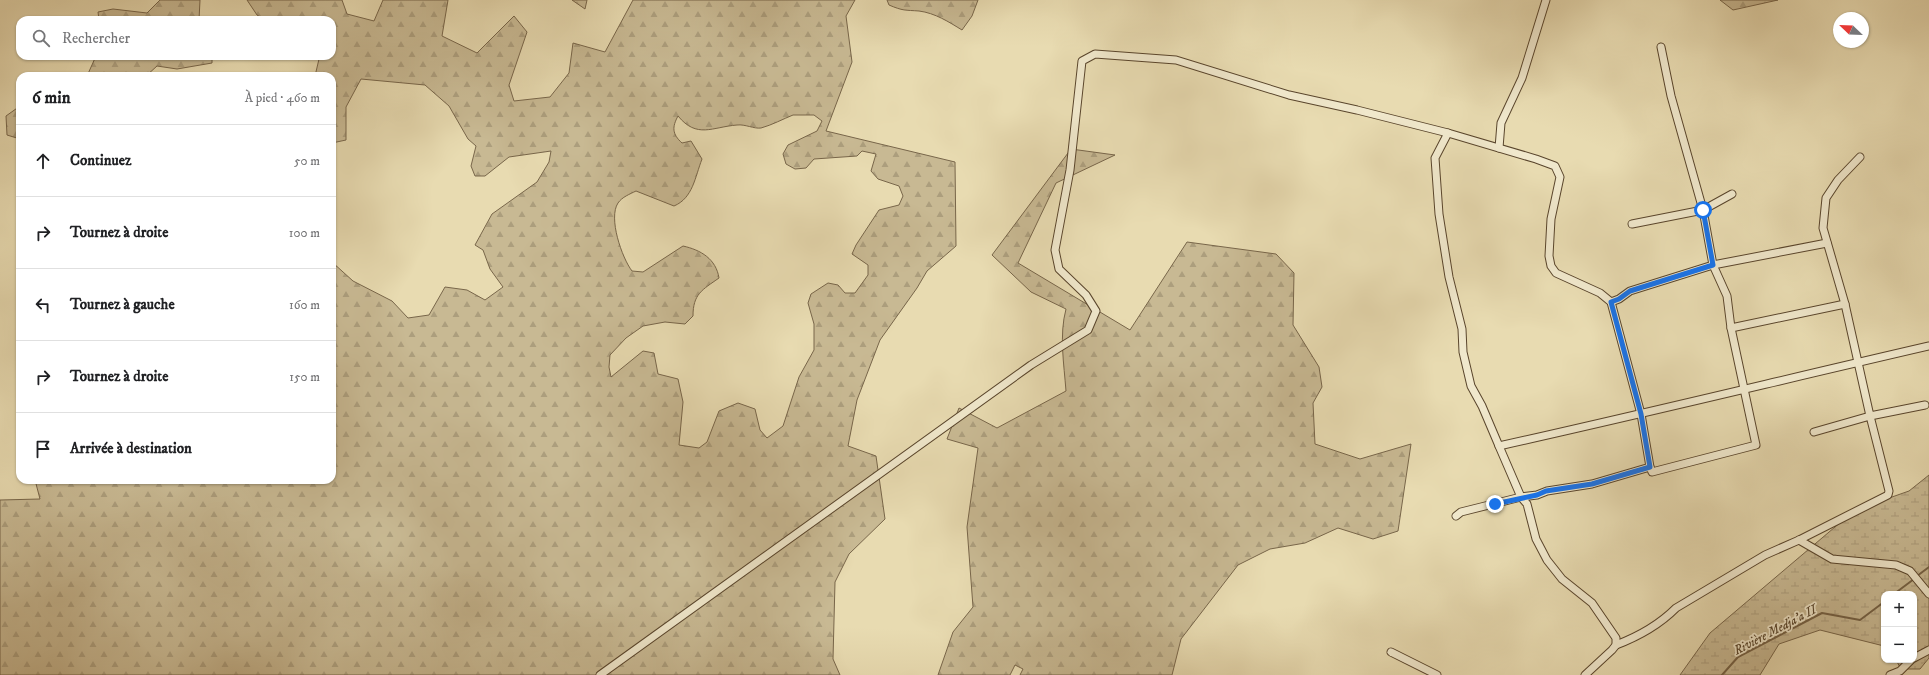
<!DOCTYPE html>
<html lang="fr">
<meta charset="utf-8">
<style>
body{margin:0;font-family:"IM FELL DW Pica",serif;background:#f6f6f6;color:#202124}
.controls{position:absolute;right:12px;bottom:12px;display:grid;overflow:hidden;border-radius:8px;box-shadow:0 1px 3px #0004}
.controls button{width:36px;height:36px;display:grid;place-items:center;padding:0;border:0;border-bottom:1px solid #e0e0e0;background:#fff;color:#202124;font:20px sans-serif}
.compass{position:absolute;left:1833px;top:12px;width:36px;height:36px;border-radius:50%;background:#fff;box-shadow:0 1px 3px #0004;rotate:293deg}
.stop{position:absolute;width:12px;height:12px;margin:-9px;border:3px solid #1a73e8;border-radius:50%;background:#fff}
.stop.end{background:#1a73e8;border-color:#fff;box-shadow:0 1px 4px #0008}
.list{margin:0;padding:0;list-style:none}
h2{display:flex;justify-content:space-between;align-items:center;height:52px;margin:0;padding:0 16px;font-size:17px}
h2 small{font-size:13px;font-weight:400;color:#757577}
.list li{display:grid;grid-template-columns:26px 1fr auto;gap:12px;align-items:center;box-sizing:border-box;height:72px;padding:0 16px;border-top:1px solid #e0e0e0}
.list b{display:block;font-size:15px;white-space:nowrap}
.list em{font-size:13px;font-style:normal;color:#757577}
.icon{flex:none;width:22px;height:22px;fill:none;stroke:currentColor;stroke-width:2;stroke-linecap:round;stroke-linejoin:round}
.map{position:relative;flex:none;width:1929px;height:675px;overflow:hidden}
.search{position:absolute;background:#fff;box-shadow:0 1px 3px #0004;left:16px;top:16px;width:320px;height:44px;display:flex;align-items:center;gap:10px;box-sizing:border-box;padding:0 14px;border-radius:12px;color:#757577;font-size:15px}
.panel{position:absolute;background:#fff;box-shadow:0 1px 3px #0004;left:16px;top:72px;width:320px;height:412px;border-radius:12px}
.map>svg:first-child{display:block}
.forest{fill:url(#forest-firs);stroke:#78664a;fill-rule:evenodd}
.wetland{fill:url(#wetland-marsh);stroke:#78664a}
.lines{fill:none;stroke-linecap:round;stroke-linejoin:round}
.stream{stroke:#756246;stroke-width:2}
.minor-casing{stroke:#59452c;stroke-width:9}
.minor{stroke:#f0e8cc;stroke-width:7}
.route{stroke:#1a73e8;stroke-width:5}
.labels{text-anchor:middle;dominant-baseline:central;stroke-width:3.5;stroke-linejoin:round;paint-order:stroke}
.water-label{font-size:13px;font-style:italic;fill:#5b482f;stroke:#f0e8cc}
</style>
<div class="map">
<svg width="1929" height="675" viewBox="0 0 1929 675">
<defs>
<pattern id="forest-firs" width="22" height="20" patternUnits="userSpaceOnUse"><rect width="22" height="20" fill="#c8b993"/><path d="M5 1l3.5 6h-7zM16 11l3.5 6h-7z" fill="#ac9e7d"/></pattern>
<pattern id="wetland-marsh" width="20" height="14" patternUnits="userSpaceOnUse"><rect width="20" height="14" fill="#c8b993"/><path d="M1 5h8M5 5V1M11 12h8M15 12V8" fill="none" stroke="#ac9e7d"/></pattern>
</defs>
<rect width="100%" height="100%" fill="#e8dbb1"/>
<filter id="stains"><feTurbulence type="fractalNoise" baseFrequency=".005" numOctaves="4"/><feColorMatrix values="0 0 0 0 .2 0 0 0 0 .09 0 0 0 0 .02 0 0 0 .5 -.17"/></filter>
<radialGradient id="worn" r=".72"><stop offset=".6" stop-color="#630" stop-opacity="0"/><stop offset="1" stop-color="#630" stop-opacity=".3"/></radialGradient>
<g class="forest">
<polygon points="160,0 200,0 199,20 99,20 98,12 113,9 147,13"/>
<path d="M247 0H342L347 14 374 21 383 0H448L442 36 477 53 514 16 527 32 509 85 514 101 550 97 569 73 573 43 605 52 633 0H855L846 16 852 62 826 131 955 162 956 246 927 271 917 288 880 340 857 400 848 446 876 456 885 519 849 554 835 582 833 659 840 675H0V500L40 499 35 480H332V262L353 281 392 301 408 318 429 315 445 287 467 290 485 300 503 287 490 269 483 250 475 245 492 214 537 182 549 162 551 151 509 157 485 176H475L471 166 476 146 468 139 449 106 425 85 361 79 346 107V140L332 143V76H315L319 59 317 56H332V20H265L257 15ZM793 115H814L822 121 817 131 788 145 783 154 786 164 795 169 806 168 814 159 857 156 862 151 876 154 871 171 878 179 899 186 903 196 899 205 879 210 856 245 852 254 868 265V275L855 293H845L838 285 828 283 811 294 808 303 814 324V350L799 377 783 426 767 438 760 430 755 409 738 403 719 411 707 442 699 448 679 445 683 402 678 379 658 374 654 353 643 351 611 377 609 367 610 355 626 338 643 326 665 322 685 324 693 316C693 294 702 290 719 278 716 259 701 250 683 246L643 272 632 271C622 258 608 218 618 203 622 197 630 194 636 191L674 206C693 198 695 177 702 159L691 141 682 143C672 134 672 127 678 116 697 139 712 127 737 125 745 124 754 129 761 128 772 125 783 119 793 115Z"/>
<polygon points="572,0 587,0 585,9"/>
<path d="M887 0H978L972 16 962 30C949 22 935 13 919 11 905 10 903 11 889 5Z"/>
<polygon points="1720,0 1778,0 1733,10"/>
<polygon points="96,56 212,56 212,63 177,69 157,66 146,76 87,76"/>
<polygon points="20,106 20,139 7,135 6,116"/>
<path d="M1071 149 1115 155 1056 183 1018 263 1130 330 1187 242 1276 254 1294 273 1293 325 1319 367 1322 387 1313 403 1315 444 1360 459 1411 444 1398 531 1373 539 1338 528 1305 543 1270 549 1238 565 1181 639 1172 675H1020L1023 669 1015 665 1010 675H938L953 632 973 607 967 527 978 448 947 439 959 408 997 428 1066 391C1064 364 1059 335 1066 309L1031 292 992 255Z"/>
</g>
<polygon class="wetland" points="1929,475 1929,658 1920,669 1901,669 1896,660 1914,660 1914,594 1884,594 1884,646 1820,630 1779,644 1760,675 1680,675 1710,633 1855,510 1909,491"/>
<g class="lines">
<g class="stream">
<polyline points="1917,576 1929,567"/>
<polyline points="1894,594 1914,579"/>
<polyline points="1722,675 1738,657 1822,613 1860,620 1884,602"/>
</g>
<defs>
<g id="minor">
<polyline points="1448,133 1536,159 1555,166 1560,177 1551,219 1549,256 1551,266 1556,273 1600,293 1611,302 1641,414 1650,467 1592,484 1547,491 1537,495 1521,497 1499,446"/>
<polyline points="1499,148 1501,123 1522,78 1546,0"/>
<polyline points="1860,157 1838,180 1826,198 1823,228 1845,304 1870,416 1925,405"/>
<polyline points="1632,224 1703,210 1732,194"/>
<polyline points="1611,302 1619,299 1630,291 1713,265 1827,243"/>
<polyline points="1731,328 1845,304"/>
<polyline points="1650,467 1652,472 1756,445 1731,328 1727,296 1713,265 1703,210 1671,96 1661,47"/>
<polyline points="1456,516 1461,512 1521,497 1527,504 1536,539 1547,560 1562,579 1592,603 1616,638 1616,645 1612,650 1585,675"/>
<polyline points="1799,540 1832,559 1896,565 1910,571 1929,594"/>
<path d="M1616 645C1637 637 1660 624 1676 608L1765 555 1799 540 1888 495 1889 491 1870 416 1814 432"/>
<polyline points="1391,652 1437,675"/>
<polyline points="1914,658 1929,650"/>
<path d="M600 675 1031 365 1088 330 1096 311 1086 295 1059 269 1055 250 1070 170 1082 61 1095 54 1176 60 1289 95 1357 110 1448 133 1435 158 1439 214 1449 277 1462 329 1463 352 1471 386 1482 406 1499 446C1643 414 1786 379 1929 346"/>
<polyline points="1890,675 1900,671 1911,660"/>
</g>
</defs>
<use href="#minor" class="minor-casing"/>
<use href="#minor" class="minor"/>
</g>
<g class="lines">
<polyline class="route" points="1495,504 1537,495 1546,491 1592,484 1650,467 1641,414 1611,302 1619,299 1630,291 1713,265 1703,210"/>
</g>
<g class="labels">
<g class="water-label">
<text transform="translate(1775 630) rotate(-28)">Rivière Medja'a II</text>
</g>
</g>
<rect width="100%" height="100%" filter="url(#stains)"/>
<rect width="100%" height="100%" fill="url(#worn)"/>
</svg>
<div class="controls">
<button>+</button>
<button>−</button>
</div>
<svg class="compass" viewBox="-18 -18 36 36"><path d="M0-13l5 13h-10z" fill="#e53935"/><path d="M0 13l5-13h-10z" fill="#757577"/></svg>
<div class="stop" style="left:1703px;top:210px"></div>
<div class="stop end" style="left:1495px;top:504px"></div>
<div class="search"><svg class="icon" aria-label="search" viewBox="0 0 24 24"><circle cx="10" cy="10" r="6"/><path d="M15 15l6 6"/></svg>Rechercher</div>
<section class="panel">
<h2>6 min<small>À pied · 460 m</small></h2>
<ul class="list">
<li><svg class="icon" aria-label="ahead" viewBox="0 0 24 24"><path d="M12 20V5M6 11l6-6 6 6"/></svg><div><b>Continuez</b></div><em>50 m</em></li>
<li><svg class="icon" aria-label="right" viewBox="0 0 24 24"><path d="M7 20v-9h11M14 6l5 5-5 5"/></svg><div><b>Tournez à droite</b></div><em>100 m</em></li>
<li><svg class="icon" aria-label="left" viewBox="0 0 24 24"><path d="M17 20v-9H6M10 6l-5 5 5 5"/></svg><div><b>Tournez à gauche</b></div><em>160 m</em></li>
<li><svg class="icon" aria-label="right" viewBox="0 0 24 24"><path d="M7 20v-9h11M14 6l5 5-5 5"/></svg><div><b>Tournez à droite</b></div><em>150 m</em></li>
<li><svg class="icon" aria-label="arrive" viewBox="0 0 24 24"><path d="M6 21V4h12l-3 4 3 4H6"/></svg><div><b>Arrivée à destination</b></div></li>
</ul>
</section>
</div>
